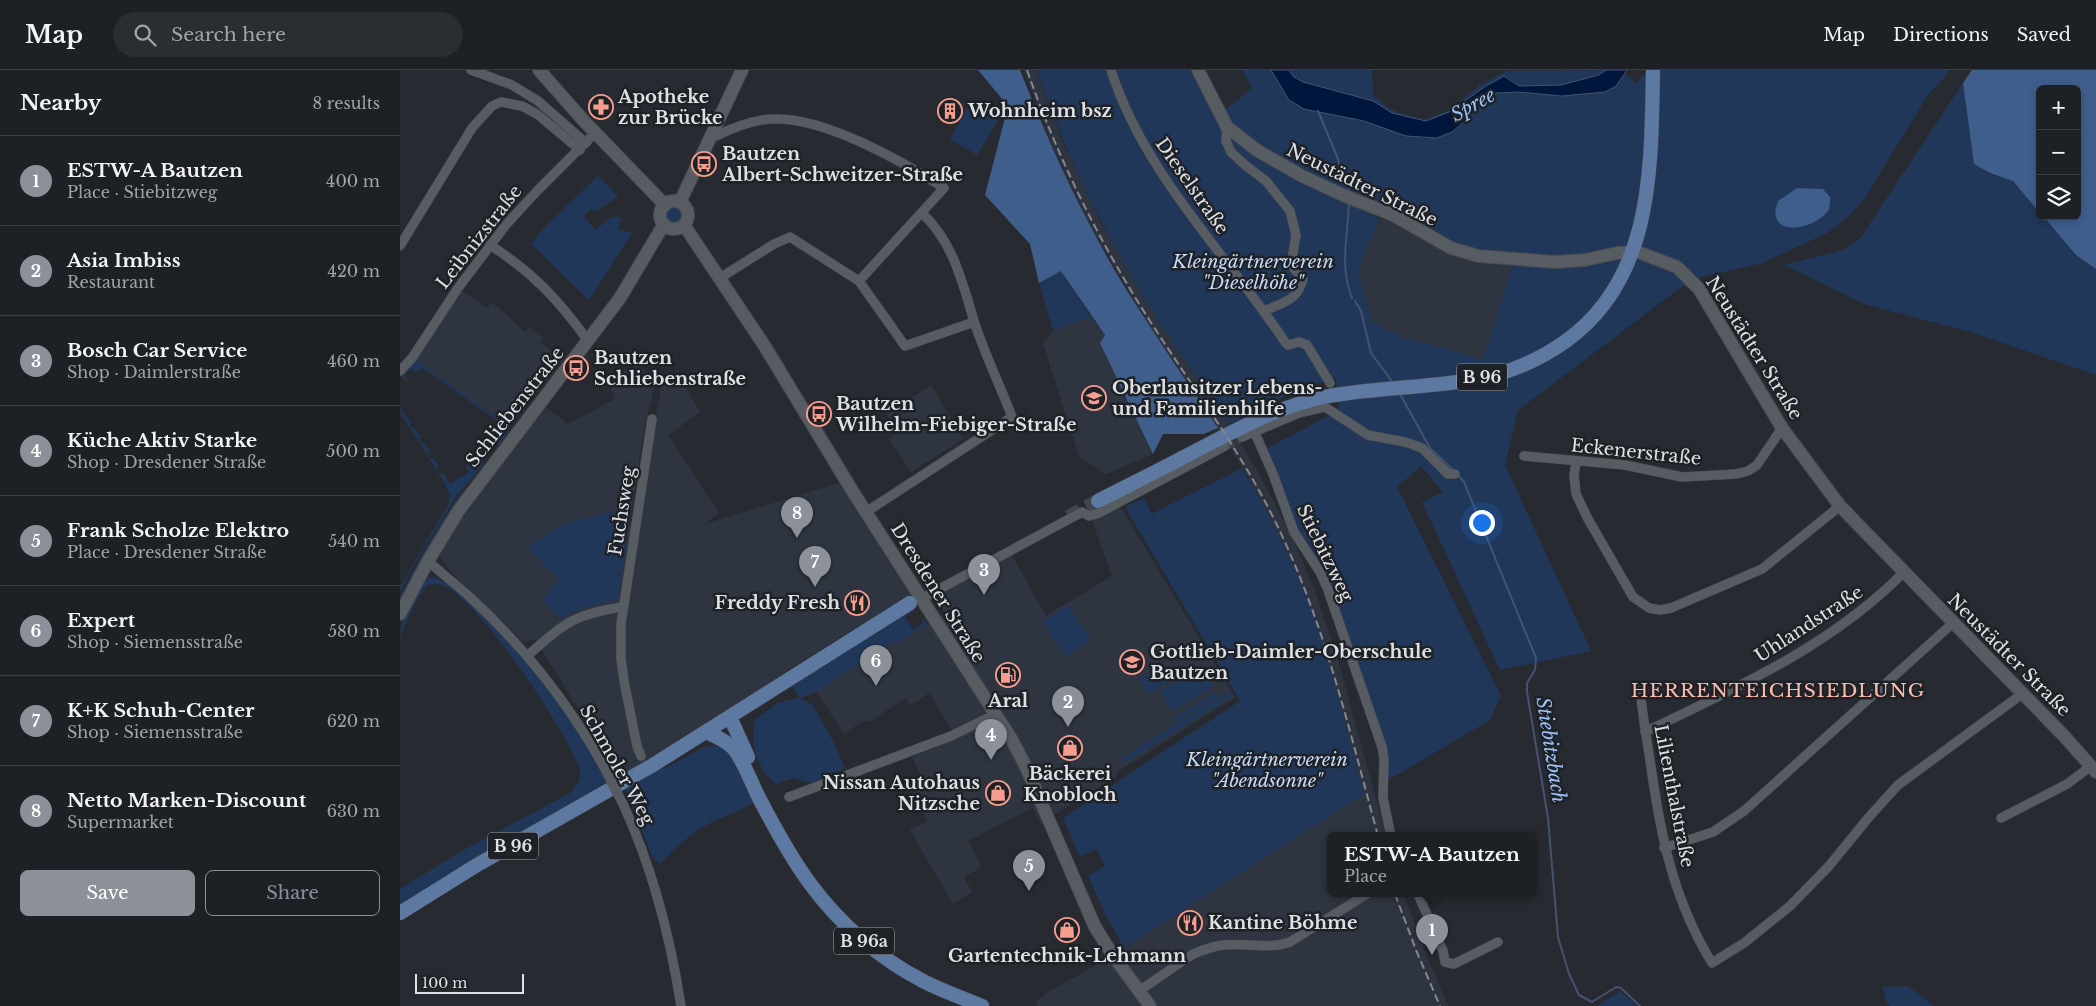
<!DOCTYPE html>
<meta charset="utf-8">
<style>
body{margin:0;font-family:"Libre Baskerville",serif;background:#2a2d32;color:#f1f3f6}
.controls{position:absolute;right:15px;top:15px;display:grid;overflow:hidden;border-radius:8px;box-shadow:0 2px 8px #0003}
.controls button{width:45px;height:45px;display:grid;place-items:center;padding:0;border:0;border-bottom:1px solid #3b3e42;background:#1d2025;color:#f1f3f6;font:25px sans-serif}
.scale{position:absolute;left:15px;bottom:12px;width:109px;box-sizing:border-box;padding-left:5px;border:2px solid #dee0e5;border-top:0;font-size:14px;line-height:18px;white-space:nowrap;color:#dee0e5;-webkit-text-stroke:4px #1e2227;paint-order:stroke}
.you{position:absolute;left:1081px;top:452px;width:18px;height:18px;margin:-12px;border:4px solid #fff;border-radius:50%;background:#1a73e8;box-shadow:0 0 0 8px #1a73e833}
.badge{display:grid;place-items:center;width:32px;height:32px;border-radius:50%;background:#8c9099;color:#fff;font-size:16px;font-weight:700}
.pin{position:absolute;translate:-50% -41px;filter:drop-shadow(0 1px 2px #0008)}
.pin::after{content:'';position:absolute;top:26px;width:18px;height:15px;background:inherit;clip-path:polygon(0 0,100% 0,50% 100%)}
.popup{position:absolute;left:927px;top:762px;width:210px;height:65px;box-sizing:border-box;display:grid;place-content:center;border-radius:8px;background:#1d2025;filter:drop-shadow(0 1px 4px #0005);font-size:16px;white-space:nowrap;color:#a0a3a7}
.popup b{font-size:19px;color:#f1f3f6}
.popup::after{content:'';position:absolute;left:50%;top:100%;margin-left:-10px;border:10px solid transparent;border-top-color:#1d2025}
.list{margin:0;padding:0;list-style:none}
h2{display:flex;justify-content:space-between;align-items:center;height:65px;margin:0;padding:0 20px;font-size:21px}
h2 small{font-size:16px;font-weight:400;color:#a0a3a7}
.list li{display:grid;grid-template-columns:32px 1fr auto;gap:15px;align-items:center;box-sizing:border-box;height:90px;padding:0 20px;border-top:1px solid #3b3e42}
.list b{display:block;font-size:19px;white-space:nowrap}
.list p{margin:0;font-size:16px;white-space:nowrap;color:#a0a3a7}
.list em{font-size:16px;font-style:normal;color:#a0a3a7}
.actions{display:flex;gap:10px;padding:15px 20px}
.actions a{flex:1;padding:11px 0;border:1px solid #8c9099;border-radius:8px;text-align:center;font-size:18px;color:#8c9099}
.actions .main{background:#8c9099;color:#fff}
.icon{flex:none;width:28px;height:28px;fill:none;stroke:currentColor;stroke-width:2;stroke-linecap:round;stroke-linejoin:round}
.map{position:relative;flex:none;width:1696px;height:936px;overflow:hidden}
header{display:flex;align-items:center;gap:30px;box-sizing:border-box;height:70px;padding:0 25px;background:#1d2025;border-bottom:1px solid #3b3e42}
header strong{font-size:24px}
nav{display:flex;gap:28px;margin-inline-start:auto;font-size:18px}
.search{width:350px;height:45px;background:#2a2d32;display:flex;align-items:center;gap:12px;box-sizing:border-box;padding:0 18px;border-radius:28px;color:#a0a3a7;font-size:19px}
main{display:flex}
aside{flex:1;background:#1d2025}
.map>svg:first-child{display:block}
.built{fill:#2f3540}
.green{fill:#213759;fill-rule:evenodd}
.forest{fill:#3f5e8c}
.water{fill:#00163d;stroke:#43536f}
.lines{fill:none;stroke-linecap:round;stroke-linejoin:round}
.stream{stroke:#43536f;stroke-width:2}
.street-tunnel{stroke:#42464c;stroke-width:9;stroke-dasharray:9 4.5;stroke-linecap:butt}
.primary-tunnel{stroke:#42464c;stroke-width:14;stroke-dasharray:14 7;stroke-linecap:butt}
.street-casing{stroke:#46494e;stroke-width:10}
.secondary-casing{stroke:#46494e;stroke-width:14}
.primary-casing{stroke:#46494e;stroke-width:15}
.street{stroke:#575c63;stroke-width:9}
.secondary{stroke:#575c63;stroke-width:12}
.primary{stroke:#5d78a1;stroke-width:14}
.rail{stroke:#84878c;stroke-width:2;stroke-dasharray:8 4;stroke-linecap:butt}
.street-bridge-casing{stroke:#46494e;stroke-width:10;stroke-linecap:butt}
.street-bridge{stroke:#575c63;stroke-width:9}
.labels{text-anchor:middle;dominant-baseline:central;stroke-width:5;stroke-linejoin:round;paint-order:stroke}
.shield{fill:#1e2227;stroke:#a4a7ac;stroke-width:1}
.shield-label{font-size:16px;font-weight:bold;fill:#dee0e5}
.poi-label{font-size:18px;font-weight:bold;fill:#dee0e5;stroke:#1e2227;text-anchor:start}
.street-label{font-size:18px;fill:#dee0e5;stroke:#1e2227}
.park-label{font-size:18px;font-style:italic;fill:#c6d9f6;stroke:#1e2227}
.water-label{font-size:19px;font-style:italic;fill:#9ec3fc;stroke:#1e2227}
.neighbourhood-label{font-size:19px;letter-spacing:1px;fill:#fdbaae;stroke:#1e2227}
</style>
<header>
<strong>Map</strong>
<div class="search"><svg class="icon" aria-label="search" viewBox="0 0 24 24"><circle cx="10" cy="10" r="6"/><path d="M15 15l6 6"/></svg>Search here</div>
<nav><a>Map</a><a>Directions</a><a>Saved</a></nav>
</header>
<main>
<aside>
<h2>Nearby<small>8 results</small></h2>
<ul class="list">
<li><span class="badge">1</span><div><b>ESTW-A Bautzen</b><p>Place · Stiebitzweg</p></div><em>400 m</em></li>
<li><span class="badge">2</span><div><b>Asia Imbiss</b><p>Restaurant</p></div><em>420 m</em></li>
<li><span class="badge">3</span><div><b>Bosch Car Service</b><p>Shop · Daimlerstraße</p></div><em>460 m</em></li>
<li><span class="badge">4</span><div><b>Küche Aktiv Starke</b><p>Shop · Dresdener Straße</p></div><em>500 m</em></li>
<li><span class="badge">5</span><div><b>Frank Scholze Elektro</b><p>Place · Dresdener Straße</p></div><em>540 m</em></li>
<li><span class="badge">6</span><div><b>Expert</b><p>Shop · Siemensstraße</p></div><em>580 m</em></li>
<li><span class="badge">7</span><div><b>K+K Schuh-Center</b><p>Shop · Siemensstraße</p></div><em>620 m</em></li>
<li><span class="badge">8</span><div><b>Netto Marken-Discount</b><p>Supermarket</p></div><em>630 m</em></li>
</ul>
<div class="actions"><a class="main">Save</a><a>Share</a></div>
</aside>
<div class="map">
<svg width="1696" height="936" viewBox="0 0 1696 936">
<rect width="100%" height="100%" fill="#272b31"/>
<g class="built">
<polygon points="624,0 636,0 662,70 700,151 734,210 828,352 863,411 893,469 915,521 939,594 986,766 931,766 931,824 1004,824 1023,877 1048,936 638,936 635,933 646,923 709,888 964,724 913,549 905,525 883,473 853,416 832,380 751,259 692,159 652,75"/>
<polygon points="980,149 998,152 1076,189 1113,195 1083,289 1002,267 972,252 958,202 968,174"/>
<polygon points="59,219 87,238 92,232 125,262 129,257 143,267 140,273 164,289 113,353 107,355 14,289"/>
<polygon points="691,247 705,265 701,273 753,384 706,404 679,387 643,273 653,261"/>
<polygon points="237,295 256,309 243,365 229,456 240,456 244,414 262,312 277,301 300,342 268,365 319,443 305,454 439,413 510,525 394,596 351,626 220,707 136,570 123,571 48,499 40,486 44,474 67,439 144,336 168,354 215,329 208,308"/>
<polygon points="531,315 563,369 511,402 489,369 498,363 486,344"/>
<polygon points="720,436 835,627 717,702 716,707 640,753 633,738 568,771 582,797 564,807 572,822 553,834 510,760 527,751 513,722 525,716 512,687 557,668 529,623 511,635 505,628 471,651 463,651 444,664 416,621 490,573 499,572 545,543 535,526 611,484 646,546 712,506 692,451"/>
</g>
<g class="green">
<path d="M637 0H793L821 53 837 70 872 94 953 133 980 149 968 174 958 202 972 252 1002 267 1083 289 1113 195 1119 186C1100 183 1080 182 1062 177 1037 168 1016 149 991 139 950 121 836 88 825 40L852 18 842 0H871L889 30 904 39 964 51 1006 66 1037 68 1052 62 1066 50 1070 41 1096 23 1119 22 1162 26 1205 22 1216 16 1225 4 1237 13 1248 0H1548V3L1528 25 1465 128 1447 148 1427 163 1363 193 1301 207 1280 218 1118 340 1105 395 1191 581 1100 600 1022 432 1043 422 1021 396 997 417 1101 626 1090 650 985 712V689L983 676 930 519 921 502 898 466 889 444 866 379 930 345C948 354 963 369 982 373L969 358 959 356 948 349 939 339 936 308 890 322 878 330 832 353 828 352C796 305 762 259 734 210 694 143 662 74 637 0ZM1397 118 1423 119 1430 127C1430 131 1430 136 1429 139 1422 154 1382 168 1376 147 1374 142 1377 135 1378 131Z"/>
<path d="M889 0H972L973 25 990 39 1022 50 1048 41 1080 15 1107 1 1206 0C1191 11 1134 22 1117 15 1113 13 1108 9 1104 7L1086 16 1049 42 1026 51 992 43 984 38 903 12 894 7Z"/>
<polygon points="1563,13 1574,94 1590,103 1613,111 1640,143 1640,146 1643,146 1676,185 1696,199 1696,305 1571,262 1464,234 1384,195 1443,180 1461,167"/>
<polygon points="570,34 598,50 577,85 550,69"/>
<polygon points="198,106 218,126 198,141 191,139 183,146 196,160 211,147 221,147 218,159 232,163 189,230 131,174 144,158"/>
<circle cx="274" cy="145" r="8"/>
<polygon points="661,201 691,247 653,261 639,213"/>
<polygon points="14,289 107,355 109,360 99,375 95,374 101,370 99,368 103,362 98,359 102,354 22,298 16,302 11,299 4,306 8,309 7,311 0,305"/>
<polygon points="0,335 2,338 0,340 12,353 10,355 13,359 15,359 21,368 19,369 22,374 24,373 30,382 28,384 31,389 33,388 39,397 37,399 41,404 43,403 50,414 69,402 66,396 72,392 74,395 83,390 83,395 57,425 12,498 0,522 0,517 49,433 50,425 43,410 0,343"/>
<path d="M842 398C866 438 888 480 905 524 930 588 946 657 964 724L724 878 706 846 688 806 705 796 696 779 680 787 663 748 840 631 725 437 744 428 752 444Z"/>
<path d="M74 412 0 534V527C11 505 56 420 74 412Z"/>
<polygon points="232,436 218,529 185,537 159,549 143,529 159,509 127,478 162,455"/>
<path d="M31 507C69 513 160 631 182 666 192 682 200 699 209 716L0 835V819L60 782 170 723C176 716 182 709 180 700 169 664 74 521 39 514 36 514 31 515 27 515L18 528 0 566C0 552 17 512 31 507Z"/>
<polygon points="668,535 691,570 666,587 643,553 644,550"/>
<path d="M513 538 515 540 505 547 513 560 523 554 522 551 525 549 527 555 499 572 490 573 414 623 400 628 413 635 435 675 445 698 428 707 410 713 394 708 375 714C356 696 350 675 355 650L377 633 399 628 392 615Z"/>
<polygon points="761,596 770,611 748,624 739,609"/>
<polygon points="801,596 813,617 772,641 760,621"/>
<polygon points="829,621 832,626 725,693 722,688"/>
<polygon points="815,622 818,626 776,652 773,649"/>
<path d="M309 676H318L327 680 354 731 353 733C340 741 324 746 310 753 291 763 276 777 261 793H258L253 788 225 719 254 702 272 695 302 678Z"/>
<polygon points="1508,916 1534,936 1490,936 1487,933 1482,917"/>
<polygon points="1220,921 1236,936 1197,936"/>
</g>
<g class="forest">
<path d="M578 0H620C649 74 683 148 724 216 754 264 786 311 818 358L804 364H763L753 384 700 273 705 265 661 201 639 213 630 174 585 125 608 36Z"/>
<polygon points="1572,0 1696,0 1696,199 1676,185 1643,146 1677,146 1677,19 1640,19 1640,143 1613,111 1590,103 1574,94 1563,13"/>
<path d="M1397 118 1423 119 1430 127C1430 131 1430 136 1429 139 1422 154 1382 168 1376 147 1374 142 1377 135 1378 131Z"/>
</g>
<polygon class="water" points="871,0 889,0 894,7 903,12 973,31 992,43 1026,51 1049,42 1086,16 1104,6 1119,16 1161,15 1199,5 1206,0 1227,0 1216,16 1205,22 1162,26 1119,22 1096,23 1070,41 1066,50 1052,62 1037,68 1006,66 964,51 904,39 889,30"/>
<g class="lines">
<g class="stream">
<polyline points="918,41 938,89 941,104 948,113 949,122"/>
<path d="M949 132C948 165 939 196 952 228"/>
<polyline points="955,231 961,241 971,283 994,314"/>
<polyline points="1000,324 1030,378 1054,401"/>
<polyline points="1057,404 1064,412 1136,588 1135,600 1127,613 1127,622 1148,748 1158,867 1169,904 1179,925 1192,932 1216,917 1221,918 1240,936"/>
</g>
<polyline class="street-tunnel" points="825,376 842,367"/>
<polyline class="primary-tunnel" points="668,447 698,431"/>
<defs>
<g id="street">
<polyline points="71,0 112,15 138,31 186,73"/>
<path d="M711 0C744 104 826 183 885 272L888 275 899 272 907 275 930 313"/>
<path d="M827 57 826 71 831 82 845 95 866 111 890 141 896 165 891 195 903 209C897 231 884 232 864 241"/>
<path d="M311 65 316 66C334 57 354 49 374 49 424 47 502 91 544 118L459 211"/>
<path d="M90 175C132 202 159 230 188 271"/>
<polyline points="0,176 72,58 92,36 101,32 122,36 137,44 180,80"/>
<polyline points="320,208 374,174 390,167 459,211 505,276 574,252"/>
<polyline points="0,301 12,288 58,218 105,156 136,122 195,63"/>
<polyline points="854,361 873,404 894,462 920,502 928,520 982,677 984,689 983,728 991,766"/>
<polyline points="842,367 899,343 925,337 968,365 1005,372 1022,378 1048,404 1055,404"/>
<polyline points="1124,386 1225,395 1282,407 1336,404 1348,401 1357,395 1382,358"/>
<polyline points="1176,392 1174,405 1176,424 1188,449 1233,527 1249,538 1260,540 1271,538 1362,499 1440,436"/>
<path d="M466 442 612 347C600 315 584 283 574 251 562 211 553 172 522 143"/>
<path d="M28 491C42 504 57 515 71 528 125 578 170 635 205 699"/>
<polyline points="521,529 682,442 689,446 699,443 825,376"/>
<path d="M127 586C165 553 172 545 222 537"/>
<path d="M1240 617C1242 644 1247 670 1251 697 1261 768 1274 831 1312 893L1344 873 1390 836 1429 796 1469 747 1498 715 1622 624"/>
<path d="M1245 662C1336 618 1431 576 1503 503"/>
<polyline points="241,686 237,676 224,611 221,589 221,554 252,349"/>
<polyline points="389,727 551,666 596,644"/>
<path d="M223 734C253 799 270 865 281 936"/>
<polyline points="1601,748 1667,714 1691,696"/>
<polyline points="1264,778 1313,762 1344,741 1553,553"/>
<polyline points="1018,824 1043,881 1045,892 1054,894 1098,872"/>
<path d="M739 921 793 884C803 880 813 876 823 875 845 872 868 880 890 872L967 824"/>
</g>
<g id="secondary">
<polyline points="139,0 184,51 265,135"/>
<polyline points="798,0 827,57 858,81 902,106 945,126 993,145 1051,178 1078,186 1154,192 1185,190 1217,183 1238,182 1277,197 1299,219 1382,358 1440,436 1665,667 1696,702"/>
<circle cx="274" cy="145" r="14"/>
<polyline points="280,132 342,0"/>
<polyline points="284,155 364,275 453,422 612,670 625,695 695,857 712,884 750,936"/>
<polyline points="0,544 28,491 59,440 220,228 264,154"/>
</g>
<g id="primary">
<path d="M698 431C727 416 756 402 784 387 829 364 873 338 924 327 980 316 1038 319 1094 305 1121 298 1145 286 1166 271 1254 208 1251 97 1253 0"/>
<polyline points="330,647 348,687"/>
<path d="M306 662C315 666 325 670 332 677 340 684 352 713 357 724 373 755 390 787 411 815 440 854 480 889 523 911 542 921 563 928 582 936"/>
<polyline points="0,843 77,795 253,695 510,533"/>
</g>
</defs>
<use href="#street" class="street-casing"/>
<use href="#secondary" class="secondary-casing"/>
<use href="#primary" class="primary-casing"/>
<use href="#street" class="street"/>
<use href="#secondary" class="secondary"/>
<use href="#primary" class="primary"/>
<g class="rail">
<path d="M627 0C653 74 686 145 726 212 771 289 828 360 869 439 922 542 948 655 978 766"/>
<polyline points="995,824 1016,880 1040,936"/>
</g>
<defs>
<polyline id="street-bridge" points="205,699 223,734"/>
</defs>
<use href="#street-bridge" class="street-bridge-casing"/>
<use href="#street-bridge" class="street-bridge"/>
</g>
<defs>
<symbol id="pharmacy-ring" viewBox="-11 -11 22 22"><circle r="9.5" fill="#1e2227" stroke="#f59d8e" stroke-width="1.5"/><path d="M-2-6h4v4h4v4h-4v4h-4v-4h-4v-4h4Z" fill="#f59d8e"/></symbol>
<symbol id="building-ring" viewBox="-11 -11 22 22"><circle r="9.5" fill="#1e2227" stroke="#f59d8e" stroke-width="1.5"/><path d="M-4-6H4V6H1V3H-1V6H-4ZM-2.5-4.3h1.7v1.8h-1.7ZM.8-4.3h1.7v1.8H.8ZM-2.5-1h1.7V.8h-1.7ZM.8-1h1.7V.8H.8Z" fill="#f59d8e"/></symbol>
<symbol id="bus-ring" viewBox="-11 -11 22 22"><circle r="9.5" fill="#1e2227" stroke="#f59d8e" stroke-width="1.5"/><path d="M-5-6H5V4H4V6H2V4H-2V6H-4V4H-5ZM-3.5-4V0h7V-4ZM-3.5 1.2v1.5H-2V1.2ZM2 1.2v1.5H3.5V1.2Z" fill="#f59d8e"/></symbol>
<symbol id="school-ring" viewBox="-11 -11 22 22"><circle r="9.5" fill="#1e2227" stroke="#f59d8e" stroke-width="1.5"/><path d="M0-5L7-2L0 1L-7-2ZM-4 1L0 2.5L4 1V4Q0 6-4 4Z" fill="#f59d8e"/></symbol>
<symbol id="restaurant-ring" viewBox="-11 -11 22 22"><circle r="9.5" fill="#1e2227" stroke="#f59d8e" stroke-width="1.5"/><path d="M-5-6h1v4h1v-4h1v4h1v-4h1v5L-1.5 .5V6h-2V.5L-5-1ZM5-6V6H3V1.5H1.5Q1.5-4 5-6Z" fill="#f59d8e"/></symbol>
<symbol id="fuel-ring" viewBox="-11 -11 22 22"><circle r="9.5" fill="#1e2227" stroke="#f59d8e" stroke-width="1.5"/><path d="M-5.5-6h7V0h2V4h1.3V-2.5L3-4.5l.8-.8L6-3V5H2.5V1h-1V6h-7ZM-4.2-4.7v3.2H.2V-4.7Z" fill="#f59d8e"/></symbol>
<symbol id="shop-ring" viewBox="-11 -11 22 22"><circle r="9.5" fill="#1e2227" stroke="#f59d8e" stroke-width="1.5"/><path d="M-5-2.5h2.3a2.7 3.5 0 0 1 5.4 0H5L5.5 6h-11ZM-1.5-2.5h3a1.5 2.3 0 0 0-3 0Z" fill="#f59d8e"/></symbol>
</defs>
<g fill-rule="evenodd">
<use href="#pharmacy-ring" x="187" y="23" width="28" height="28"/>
<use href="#building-ring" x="536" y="27" width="28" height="28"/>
<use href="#bus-ring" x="290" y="80" width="28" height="28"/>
<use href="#bus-ring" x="162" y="284" width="28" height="28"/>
<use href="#school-ring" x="680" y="314" width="28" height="28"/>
<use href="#bus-ring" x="405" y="330" width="28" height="28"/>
<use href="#restaurant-ring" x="443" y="519" width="28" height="28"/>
<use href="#school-ring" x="718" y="578" width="28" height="28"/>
<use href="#fuel-ring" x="594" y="591" width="28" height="28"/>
<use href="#shop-ring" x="656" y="664" width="28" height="28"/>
<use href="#shop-ring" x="584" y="709" width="28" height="28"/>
<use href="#restaurant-ring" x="776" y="839" width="28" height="28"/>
<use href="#shop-ring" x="653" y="846" width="28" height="28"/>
</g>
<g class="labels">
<g class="shield">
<rect x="1057" y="293.5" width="50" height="27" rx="4"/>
<rect x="88" y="762.5" width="50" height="27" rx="4"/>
<rect x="434" y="857.5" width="60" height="27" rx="4"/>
</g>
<g class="shield-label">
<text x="1082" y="307">B 96</text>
<text x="113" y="776">B 96</text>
<text x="464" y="871">B 96a</text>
</g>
<g class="poi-label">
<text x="218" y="27">Apotheke<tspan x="218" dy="21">zur Brücke</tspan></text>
<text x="568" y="41">Wohnheim bsz</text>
<text x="322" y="84">Bautzen<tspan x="322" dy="21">Albert-Schweitzer-Straße</tspan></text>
<text x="194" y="288">Bautzen<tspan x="194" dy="21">Schliebenstraße</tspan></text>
<text x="712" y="318">Oberlausitzer Lebens-<tspan x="712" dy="21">und Familienhilfe</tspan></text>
<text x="436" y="334">Bautzen<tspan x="436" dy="21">Wilhelm-Fiebiger-Straße</tspan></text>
<text x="440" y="533" text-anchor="end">Freddy Fresh</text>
<text x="750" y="582">Gottlieb-Daimler-Oberschule<tspan x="750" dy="21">Bautzen</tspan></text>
<text x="608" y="631" text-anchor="middle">Aral</text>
<text x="670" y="704" text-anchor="middle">Bäckerei<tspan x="670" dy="21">Knobloch</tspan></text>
<text x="580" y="713" text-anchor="end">Nissan Autohaus<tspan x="580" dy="21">Nitzsche</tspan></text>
<text x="808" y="853">Kantine Böhme</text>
<text x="667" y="886" text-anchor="middle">Gartentechnik-Lehmann</text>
</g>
<g class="street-label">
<text transform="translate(962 115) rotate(26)">Neustädter Straße</text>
<text transform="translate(792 116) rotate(55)">Dieselstraße</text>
<text transform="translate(79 167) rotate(-52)">Leibnizstraße</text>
<text transform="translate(1354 278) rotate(58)">Neustädter Straße</text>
<text transform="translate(115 337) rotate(-52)">Schliebenstraße</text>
<text transform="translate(1236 382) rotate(6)">Eckenerstraße</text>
<text transform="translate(222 441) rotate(-81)">Fuchsweg</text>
<text transform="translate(925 483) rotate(64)">Stiebitzweg</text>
<text transform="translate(538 523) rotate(58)">Dresdener Straße</text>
<text transform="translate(1409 554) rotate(-33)">Uhlandstraße</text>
<text transform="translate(1609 585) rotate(45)">Neustädter Straße</text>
<text transform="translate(217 695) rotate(61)">Schmoler Weg</text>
<text transform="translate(1274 726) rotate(79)">Lilienthalstraße</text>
</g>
<g class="park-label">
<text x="853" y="192">Kleingärtnerverein<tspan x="853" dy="21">"Dieselhöhe"</tspan></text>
<text x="867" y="690">Kleingärtnerverein<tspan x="867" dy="21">"Abendsonne"</tspan></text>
</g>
<g class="water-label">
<text transform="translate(1073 35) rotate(-29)">Spree</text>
<text transform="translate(1151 680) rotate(81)">Stiebitzbach</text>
</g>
<g class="neighbourhood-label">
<text x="1378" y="620">HERRENTEICHSIEDLUNG</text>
</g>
</g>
</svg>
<div class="controls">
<button>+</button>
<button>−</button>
<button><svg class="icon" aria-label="layers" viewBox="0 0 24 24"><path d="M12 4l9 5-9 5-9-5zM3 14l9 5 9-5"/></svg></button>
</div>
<div class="scale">100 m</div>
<div class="you"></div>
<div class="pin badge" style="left:1032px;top:885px">1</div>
<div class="popup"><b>ESTW-A Bautzen</b>Place</div>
<div class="pin badge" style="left:668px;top:657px">2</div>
<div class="pin badge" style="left:584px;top:525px">3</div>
<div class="pin badge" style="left:591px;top:690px">4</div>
<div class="pin badge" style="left:629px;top:821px">5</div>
<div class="pin badge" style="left:476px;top:616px">6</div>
<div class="pin badge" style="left:415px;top:517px">7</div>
<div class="pin badge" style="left:397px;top:468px">8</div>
</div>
</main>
